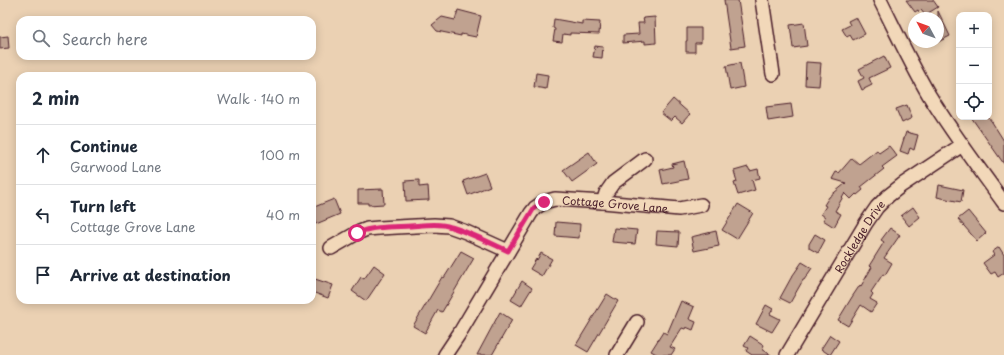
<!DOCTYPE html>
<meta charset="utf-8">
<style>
body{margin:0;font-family:"Playpen Sans",sans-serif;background:#f2f2f3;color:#1f2937}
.controls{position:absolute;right:12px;top:12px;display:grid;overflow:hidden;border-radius:8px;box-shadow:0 2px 10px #0003}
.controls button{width:36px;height:36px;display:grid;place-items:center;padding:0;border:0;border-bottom:1px solid #e0e1e3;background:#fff;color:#1f2937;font:20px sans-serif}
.compass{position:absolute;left:908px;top:12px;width:36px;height:36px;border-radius:50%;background:#fff;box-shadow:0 2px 10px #0003;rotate:311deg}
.stop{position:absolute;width:12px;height:12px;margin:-9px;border:3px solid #db2777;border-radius:50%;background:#fff}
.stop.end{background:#db2777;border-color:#fff;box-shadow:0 1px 4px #0008}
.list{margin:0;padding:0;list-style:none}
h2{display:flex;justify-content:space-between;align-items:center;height:52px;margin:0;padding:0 16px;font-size:17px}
h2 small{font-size:13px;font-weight:400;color:#747a83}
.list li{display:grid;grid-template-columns:26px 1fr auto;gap:12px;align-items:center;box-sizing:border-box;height:60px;padding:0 16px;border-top:1px solid #e0e1e3}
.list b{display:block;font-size:15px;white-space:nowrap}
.list p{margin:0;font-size:13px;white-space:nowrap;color:#747a83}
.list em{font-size:13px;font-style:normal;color:#747a83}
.icon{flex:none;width:22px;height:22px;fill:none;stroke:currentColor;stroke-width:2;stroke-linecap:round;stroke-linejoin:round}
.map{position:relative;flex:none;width:1004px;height:355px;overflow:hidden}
.search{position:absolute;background:#fff;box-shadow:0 2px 10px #0003;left:16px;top:16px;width:300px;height:44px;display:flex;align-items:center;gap:10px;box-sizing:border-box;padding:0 14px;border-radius:12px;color:#747a83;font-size:15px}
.panel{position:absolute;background:#fff;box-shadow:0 2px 10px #0003;left:16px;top:72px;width:300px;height:232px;border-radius:12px}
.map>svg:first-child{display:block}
.building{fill:#c0a290;stroke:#4a1f2b}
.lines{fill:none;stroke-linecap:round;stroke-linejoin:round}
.minor-casing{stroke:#4a1f2b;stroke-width:16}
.minor{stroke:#f2d8b9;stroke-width:13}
.route{stroke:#db2777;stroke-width:5}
.labels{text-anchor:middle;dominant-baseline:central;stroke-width:3;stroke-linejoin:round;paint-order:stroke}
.street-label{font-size:11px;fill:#4a1f2b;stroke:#f2d8b9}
</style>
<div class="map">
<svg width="1004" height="355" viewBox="0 0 1004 355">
<rect width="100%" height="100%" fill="#ebd1b3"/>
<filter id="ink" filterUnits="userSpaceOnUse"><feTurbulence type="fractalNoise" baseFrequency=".025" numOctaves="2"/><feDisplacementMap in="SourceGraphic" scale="8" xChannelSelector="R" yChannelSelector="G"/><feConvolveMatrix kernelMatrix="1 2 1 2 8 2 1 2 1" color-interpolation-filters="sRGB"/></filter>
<g filter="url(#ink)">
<g class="building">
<polygon points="724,0 738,0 745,46 731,48"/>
<polygon points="906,0 933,0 938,7 925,15 921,10 919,12 918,10 915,12"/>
<polygon points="458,10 481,16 476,37 461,34 461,36 437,31 432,25 442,17 455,20"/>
<polygon points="938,11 950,36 938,42"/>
<polygon points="655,17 656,43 645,44 645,41 623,43 623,35 639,34 638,23 644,23 643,18"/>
<polygon points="856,17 865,34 853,40 850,35 847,37 842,29 850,25 848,21"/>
<polygon points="554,19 582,24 582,21 600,22 599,34 570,33 570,35 563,34 562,42 553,41 555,29 553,28"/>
<polygon points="804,23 807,46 793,48 790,25"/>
<polygon points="687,28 701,28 701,43 695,43 695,52 686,52 686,41 687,41"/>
<polygon points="8,36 9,48 0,49 0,37"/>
<polygon points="595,46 603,47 602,58 593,57"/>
<polygon points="884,56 890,68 869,78 872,85 862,90 858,81 864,78 859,69"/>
<polygon points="806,62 821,63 819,86 805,85"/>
<polygon points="740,63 744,87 730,90 726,66"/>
<polygon points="536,73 548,75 546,89 534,87"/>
<polygon points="673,99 690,114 682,123 675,117 671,121 661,113"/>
<polygon points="791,104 793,117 768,121 766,107"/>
<polygon points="907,105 912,118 902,123 896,109"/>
<polygon points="971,117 988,117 992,122 1004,141 1004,164"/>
<polygon points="906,132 918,135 914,150 910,148 908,154 900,151"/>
<polygon points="889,146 897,156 882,167 884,169 861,187 863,190 857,195 856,194 851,199 845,193 835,211 841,214 834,227 823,220 825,217 821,214 826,206 824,205 829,197 846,183 832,179 836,172 839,173 852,158 859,164 877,150 879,153"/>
<polygon points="589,152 597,164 572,182 563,170"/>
<polygon points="684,161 688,179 663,184 660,170 673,167 672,164"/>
<polygon points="748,167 750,171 758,169 760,178 752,180 755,190 738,195 734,183 737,182 734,171"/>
<polygon points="485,173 490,186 468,195 463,181"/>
<polygon points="419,180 419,187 428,186 429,200 406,201 405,181"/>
<polygon points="939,185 963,190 961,202 937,197"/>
<polygon points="383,189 384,204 368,205 368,203 358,203 358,190"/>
<polygon points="334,199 340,214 316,224 312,214 312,208"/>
<polygon points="738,204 753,213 737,239 722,230"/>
<polygon points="913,207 920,217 909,226 901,216"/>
<polygon points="968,211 986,233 977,241 958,219"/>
<polygon points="556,222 580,224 579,238 555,236"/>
<polygon points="614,228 637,230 635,244 612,242"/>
<polygon points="890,228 900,235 884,258 892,263 885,275 883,274 871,292 873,294 870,299 877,303 871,312 861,305 848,326 838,320 852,297 860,285 861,286 872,267 869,266 884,242 881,240"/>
<polygon points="657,231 679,232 678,246 656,244"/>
<polygon points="716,231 719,246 694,251 691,237"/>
<polygon points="815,234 825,240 818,253 809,248 809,244"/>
<polygon points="999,247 1004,255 1004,273 998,277 995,272 991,274 983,263 994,255 992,252"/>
<polygon points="461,251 474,258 442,312 438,310 425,333 413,326 442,277 444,278"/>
<polygon points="541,253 552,259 542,276 530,269 536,259 537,260"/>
<polygon points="802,262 812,268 804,280 803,280 790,303 780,298 791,278"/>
<polygon points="374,265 385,273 366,301 352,291 361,277 364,279"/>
<polygon points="312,278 333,285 328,298 312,292"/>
<polygon points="522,281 532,288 521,306 511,300"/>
<polygon points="607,294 618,301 588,352 576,345"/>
<polygon points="681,301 694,307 689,319 696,322 693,330 686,327 685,329 682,328 670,347 675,349 671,355 658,355 651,351 663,332 667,334"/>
<polygon points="766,305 773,309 770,314 780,319 772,332 756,324"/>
<polygon points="500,312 512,320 492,355 477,355"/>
<polygon points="830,335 839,341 830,355 821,349"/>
<polygon points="750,336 764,345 762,349 771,355 752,355 746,351 748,348 744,346"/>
</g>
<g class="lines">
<defs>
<g id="minor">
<polyline points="762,0 773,74"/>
<path d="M880 0C896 32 911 64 929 95 952 133 979 168 1004 203"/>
<polyline points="603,202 606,193 613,183 645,159"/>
<polyline points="331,248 357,233 367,229 379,228 434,225 449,226 466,232 508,251"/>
<path id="s1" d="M445 355 459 334 531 213 535 208 544 202 555 199 603 202 679 209 701 205"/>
<polyline points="617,355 637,322"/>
<path id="s2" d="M787 355 866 223 877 207 888 196 902 185 962 145"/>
</g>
</defs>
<use href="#minor" class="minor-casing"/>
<use href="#minor" class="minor"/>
</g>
</g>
<g class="lines" filter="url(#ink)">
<path class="route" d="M357 233C374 226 393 227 411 226 425 225 439 223 451 227 471 233 490 243 508 251L531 213 534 208 544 202"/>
</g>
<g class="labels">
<g class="street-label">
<text stroke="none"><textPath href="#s1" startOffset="255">Cottage Grove Lane</textPath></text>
<text stroke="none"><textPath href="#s2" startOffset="139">Rockledge Drive</textPath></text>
</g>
</g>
</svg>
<div class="controls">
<button>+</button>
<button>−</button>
<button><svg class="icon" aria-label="locate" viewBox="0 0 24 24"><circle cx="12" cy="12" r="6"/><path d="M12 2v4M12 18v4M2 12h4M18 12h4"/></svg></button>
</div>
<svg class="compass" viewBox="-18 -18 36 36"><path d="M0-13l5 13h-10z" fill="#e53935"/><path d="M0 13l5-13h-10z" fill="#747a83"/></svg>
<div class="stop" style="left:357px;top:233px"></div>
<div class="stop end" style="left:544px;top:202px"></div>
<div class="search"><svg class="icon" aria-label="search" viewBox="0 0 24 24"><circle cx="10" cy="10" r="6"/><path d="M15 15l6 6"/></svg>Search here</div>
<section class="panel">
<h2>2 min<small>Walk · 140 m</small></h2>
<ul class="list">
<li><svg class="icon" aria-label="ahead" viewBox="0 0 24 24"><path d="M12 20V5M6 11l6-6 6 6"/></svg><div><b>Continue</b><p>Garwood Lane</p></div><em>100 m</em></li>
<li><svg class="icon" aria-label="left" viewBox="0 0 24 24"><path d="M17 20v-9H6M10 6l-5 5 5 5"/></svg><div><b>Turn left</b><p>Cottage Grove Lane</p></div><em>40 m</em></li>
<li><svg class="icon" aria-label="arrive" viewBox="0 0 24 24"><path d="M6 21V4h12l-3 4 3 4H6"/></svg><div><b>Arrive at destination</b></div></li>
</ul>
</section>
</div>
